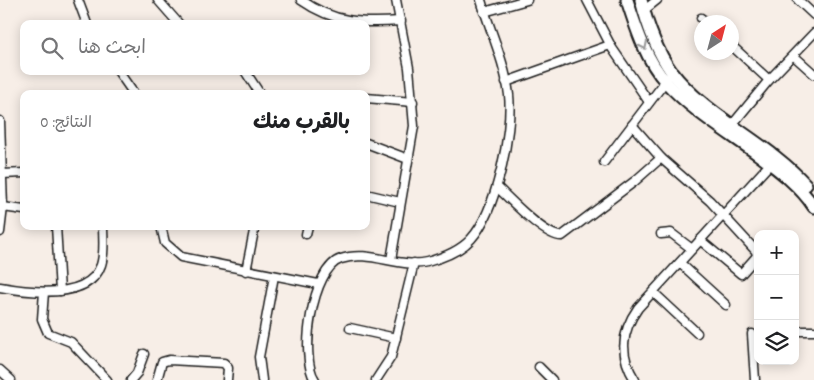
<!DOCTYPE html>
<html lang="ar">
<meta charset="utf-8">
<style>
body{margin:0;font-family:Dekko,"Playpen Sans Arabic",sans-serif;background:#f2f2f2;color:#202124;direction:rtl}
.controls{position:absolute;right:15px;bottom:15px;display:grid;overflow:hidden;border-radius:10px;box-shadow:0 2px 12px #0003}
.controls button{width:45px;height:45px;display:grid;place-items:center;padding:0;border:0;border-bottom:1px solid #e0e0e0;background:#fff;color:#202124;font:25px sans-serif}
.compass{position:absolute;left:694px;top:15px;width:45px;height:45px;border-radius:50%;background:#fff;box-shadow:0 2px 12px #0003;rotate:36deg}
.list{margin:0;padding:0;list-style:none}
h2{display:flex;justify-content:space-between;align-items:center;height:65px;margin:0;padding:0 20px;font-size:21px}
h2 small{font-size:16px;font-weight:400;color:#757577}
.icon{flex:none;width:28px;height:28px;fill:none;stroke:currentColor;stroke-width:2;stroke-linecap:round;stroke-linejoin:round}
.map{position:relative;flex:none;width:814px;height:380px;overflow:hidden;direction:ltr}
.search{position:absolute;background:#fff;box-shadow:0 2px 12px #0003;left:20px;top:20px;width:350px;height:55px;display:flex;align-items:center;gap:12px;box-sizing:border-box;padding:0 18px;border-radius:10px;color:#757577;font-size:19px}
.panel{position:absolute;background:#fff;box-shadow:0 2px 12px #0003;left:20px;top:90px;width:350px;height:140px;border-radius:10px;direction:rtl}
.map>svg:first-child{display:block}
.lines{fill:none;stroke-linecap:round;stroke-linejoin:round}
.minor-casing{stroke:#1c1c1c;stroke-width:11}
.secondary-casing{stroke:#1c1c1c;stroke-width:15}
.minor{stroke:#fff;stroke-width:8}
.secondary{stroke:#fff;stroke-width:11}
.oneway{stroke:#999}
</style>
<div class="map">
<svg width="814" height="380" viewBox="0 0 814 380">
<rect width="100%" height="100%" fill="#f7eee7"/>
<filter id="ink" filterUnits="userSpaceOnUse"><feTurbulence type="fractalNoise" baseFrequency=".02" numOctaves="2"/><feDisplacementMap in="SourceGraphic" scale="10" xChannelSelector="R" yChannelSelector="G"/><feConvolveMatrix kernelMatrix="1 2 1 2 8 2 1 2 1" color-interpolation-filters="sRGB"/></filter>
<g filter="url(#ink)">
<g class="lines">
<defs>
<g id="minor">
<polyline points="78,0 87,24"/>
<polyline points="158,0 179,24"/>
<path d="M301 0C334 23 362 24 401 21"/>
<polyline points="587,0 612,48 649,102"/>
<polyline points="798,0 814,15"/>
<polyline points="647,8 657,0"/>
<polyline points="484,12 527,0"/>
<polyline points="701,18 706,22"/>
<polyline points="732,46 769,80"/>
<polyline points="794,56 814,74"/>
<polyline points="118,71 134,94"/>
<polyline points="245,71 260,94"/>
<polyline points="506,82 610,45"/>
<polyline points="366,98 413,102"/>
<polyline points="0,121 3,207 0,232"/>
<polyline points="632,125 661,158 710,201 756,251 757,256 741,274 700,240"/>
<polyline points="732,125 769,80 814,33"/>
<polyline points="366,143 408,159"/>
<polyline points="604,162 668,78"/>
<polyline points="2,174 24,173"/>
<path d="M497 187C510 199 545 237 562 236L635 181 661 158"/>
<polyline points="366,194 400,202"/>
<polyline points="3,207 24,210"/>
<polyline points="56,226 60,291"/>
<polyline points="161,226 165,243 181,257 318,284"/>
<polyline points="306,234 308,226"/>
<polyline points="661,234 671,233 692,249"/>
<polyline points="391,260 414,126 409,68 396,0"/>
<polyline points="680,263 726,305"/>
<polyline points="246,271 255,226"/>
<path d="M0 287C28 292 89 301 101 265 105 253 103 238 103 226"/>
<polyline points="44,292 42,319 48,333 71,342 107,380"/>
<polyline points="653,292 697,333"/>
<polyline points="350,328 396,338"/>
<polyline points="795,331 814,331"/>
<polyline points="752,334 755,380"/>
<polyline points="539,367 552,380"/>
<polyline points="0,370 11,380"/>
<polyline points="131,380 137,373 144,354"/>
<polyline points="157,380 162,362 169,360 224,363 228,368 227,380"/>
<polyline points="262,380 259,357 274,276"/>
<path d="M315 380C299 357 312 268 341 259 369 249 399 269 427 262 442 258 460 251 471 239 496 212 513 131 509 95 505 62 490 31 481 0"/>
<polyline points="376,380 391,357 414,263"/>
<path d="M635 380C619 355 621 332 638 308L770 164"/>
</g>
<g id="secondary">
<path d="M627 0C636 28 646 60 666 82 692 111 728 132 759 155 779 170 800 186 814 207"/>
<path d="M641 0C647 24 656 50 671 71 707 118 767 141 806 185"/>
</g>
</defs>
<use href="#minor" class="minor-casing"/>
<use href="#secondary" class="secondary-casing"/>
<use href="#minor" class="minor"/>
<use href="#secondary" class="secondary"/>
</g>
<defs><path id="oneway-chevron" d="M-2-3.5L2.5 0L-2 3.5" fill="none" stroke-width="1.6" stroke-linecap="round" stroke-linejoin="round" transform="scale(1.25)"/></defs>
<use class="oneway" href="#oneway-chevron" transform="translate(644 46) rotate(63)"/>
</g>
</svg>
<div class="controls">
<button>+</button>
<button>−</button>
<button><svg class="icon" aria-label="layers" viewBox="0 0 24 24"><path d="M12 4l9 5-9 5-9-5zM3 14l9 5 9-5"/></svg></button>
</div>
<svg class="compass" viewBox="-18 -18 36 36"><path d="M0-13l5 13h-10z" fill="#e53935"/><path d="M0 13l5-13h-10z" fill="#757577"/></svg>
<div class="search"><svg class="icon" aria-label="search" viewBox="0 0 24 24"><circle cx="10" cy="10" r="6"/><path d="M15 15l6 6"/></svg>ابحث هنا</div>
<section class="panel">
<h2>بالقرب منك<small>النتائج: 0</small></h2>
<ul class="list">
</ul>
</section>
</div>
